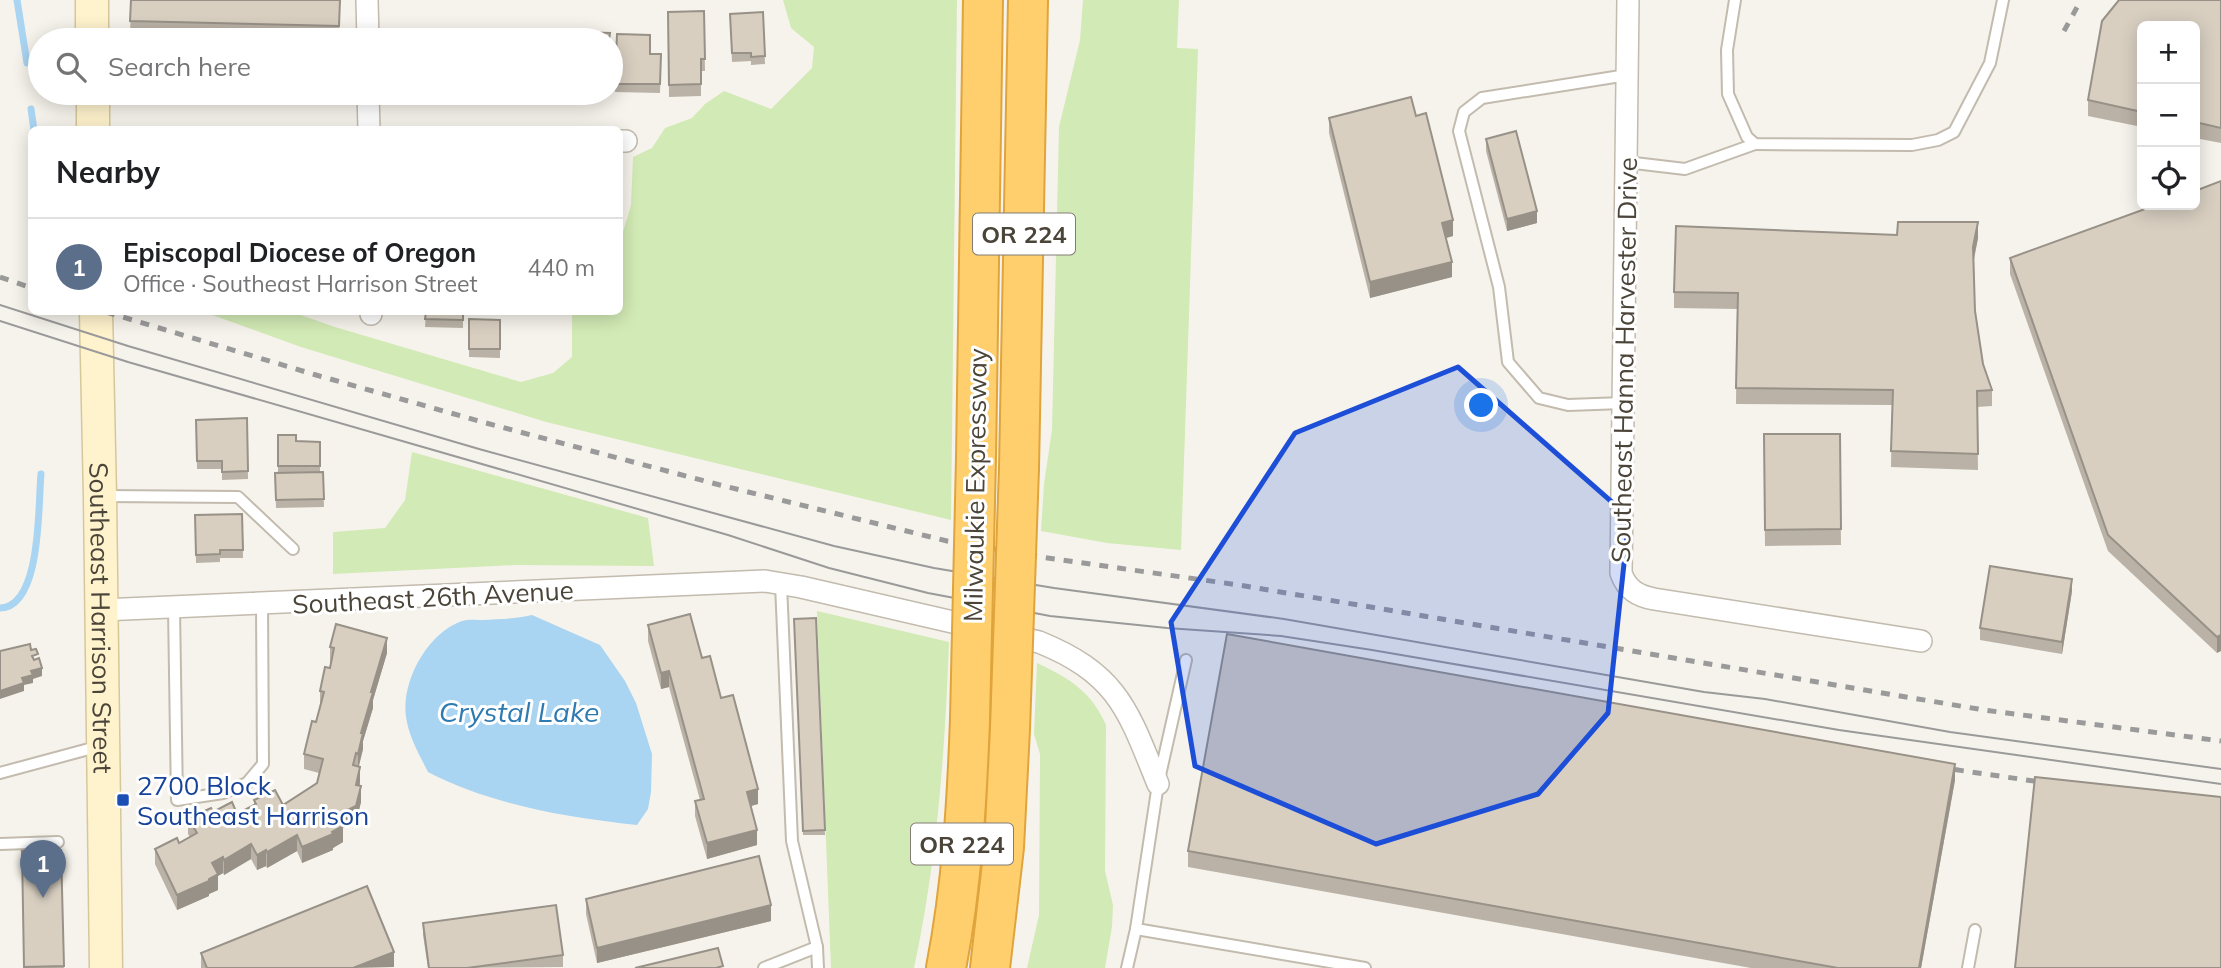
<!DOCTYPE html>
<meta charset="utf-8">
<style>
body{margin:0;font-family:Mulish,sans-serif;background:#f6f6f6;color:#202124}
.controls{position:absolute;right:21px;top:21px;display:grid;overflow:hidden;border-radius:10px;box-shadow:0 4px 18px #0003}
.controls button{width:63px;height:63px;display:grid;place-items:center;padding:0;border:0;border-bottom:2px solid #e0e0e0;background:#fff;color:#202124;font:35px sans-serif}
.you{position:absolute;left:1482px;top:406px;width:24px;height:24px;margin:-18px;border:5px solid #fff;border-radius:50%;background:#1a73e8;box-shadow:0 0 0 10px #1a73e833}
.badge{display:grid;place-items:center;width:46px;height:46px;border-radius:50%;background:#db2777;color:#fff;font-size:23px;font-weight:700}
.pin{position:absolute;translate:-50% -58px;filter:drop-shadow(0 2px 4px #0008)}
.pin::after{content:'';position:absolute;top:37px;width:24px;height:21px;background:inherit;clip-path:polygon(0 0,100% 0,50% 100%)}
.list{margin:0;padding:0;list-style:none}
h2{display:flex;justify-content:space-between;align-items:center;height:91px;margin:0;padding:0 28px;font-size:30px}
h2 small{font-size:23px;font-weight:400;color:#757577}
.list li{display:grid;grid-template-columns:46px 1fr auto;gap:21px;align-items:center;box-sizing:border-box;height:98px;padding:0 28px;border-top:2px solid #e0e0e0}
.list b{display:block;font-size:26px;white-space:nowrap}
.list p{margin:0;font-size:23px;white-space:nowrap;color:#757577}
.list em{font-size:23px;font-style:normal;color:#757577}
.icon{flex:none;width:38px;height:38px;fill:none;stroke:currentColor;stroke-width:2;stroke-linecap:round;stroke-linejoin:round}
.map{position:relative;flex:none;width:2221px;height:968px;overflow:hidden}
.search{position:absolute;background:#fff;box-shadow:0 4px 18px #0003;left:28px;top:28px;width:595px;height:77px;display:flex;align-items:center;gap:18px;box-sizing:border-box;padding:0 24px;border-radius:38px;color:#757577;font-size:26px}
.panel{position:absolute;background:#fff;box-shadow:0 4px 18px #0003;left:28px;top:126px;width:595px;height:189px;border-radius:10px}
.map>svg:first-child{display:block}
.green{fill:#d2eab5}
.water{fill:#a9d4f2}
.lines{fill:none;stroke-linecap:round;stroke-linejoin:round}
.stream{stroke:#a9d4f2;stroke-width:7}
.lane-casing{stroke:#c2bbae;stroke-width:14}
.street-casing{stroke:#c2bbae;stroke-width:24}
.secondary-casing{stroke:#d6c79b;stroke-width:35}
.highway-casing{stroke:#e0a43c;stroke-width:42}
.lane{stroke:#fff;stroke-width:10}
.street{stroke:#fff;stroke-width:21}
.secondary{stroke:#fff3cd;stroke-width:32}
.highway{stroke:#ffcf6e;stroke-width:38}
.tram{stroke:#9a9a9a;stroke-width:2}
.rail{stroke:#9a9a9a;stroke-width:5;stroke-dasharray:9 9;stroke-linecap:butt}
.highway-bridge-casing{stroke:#e0a43c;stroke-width:42;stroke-linecap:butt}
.highway-bridge{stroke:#ffcf6e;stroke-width:38}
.wall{fill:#bab2a6}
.shaded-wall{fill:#979187}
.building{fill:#d8cfc1;stroke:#979187;stroke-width:2}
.marked{fill:#1d4ed8;fill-opacity:0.2;stroke:#1d4ed8;stroke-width:5;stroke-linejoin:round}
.transit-dot{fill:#1a4fb4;stroke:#fff;stroke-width:2.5}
.labels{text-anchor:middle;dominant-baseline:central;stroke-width:6;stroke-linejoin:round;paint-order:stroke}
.shield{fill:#fff;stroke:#817c74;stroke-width:2}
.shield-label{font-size:24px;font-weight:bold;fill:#4b4439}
.street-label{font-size:26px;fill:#4b4439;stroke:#fff}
.transit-label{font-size:26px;fill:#164399;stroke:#fff;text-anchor:start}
.water-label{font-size:28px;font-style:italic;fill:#2e7ab2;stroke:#fff}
</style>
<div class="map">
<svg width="2221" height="968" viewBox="0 0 2221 968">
<rect width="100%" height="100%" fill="#f6f3ec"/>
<g class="green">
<polygon points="783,0 957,0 951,520 546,422 301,347 204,312 292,312 335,327 521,382 553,373 572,357 572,312 620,312 620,242 631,205 633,157 652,148 665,128 692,118 705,104 724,91 771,109 812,68 814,47 791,28"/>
<polygon points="1083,0 1179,0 1177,48 1198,49 1181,550 1107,543 1041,531 1044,484 1052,430 1059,127 1080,40"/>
<polygon points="412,452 648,518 654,566 516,565 333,574 333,532 385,528 405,500"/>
<path d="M817 611 949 642C945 751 937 861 914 968H831Z"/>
<path d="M1037 663C1069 678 1091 691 1106 725L1105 871 1113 905 1112 927 1105 968H1027L1039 915 1040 754 1034 734Z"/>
</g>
<path class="water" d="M532 615 600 645 625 681 636 703 652 754 651 792 648 809 637 825C565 817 492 805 428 772 419 754 409 737 406 717 401 682 427 633 462 621 468 619 477 620 483 620 500 619 516 619 532 615Z"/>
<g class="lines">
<g class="stream">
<polyline points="17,0 27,63"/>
<polyline points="31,109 34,130"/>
<path d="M0 608C42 607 38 504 41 474"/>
</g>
<defs>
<g id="lane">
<polyline points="1735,0 1727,50 1728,94 1747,137 1755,144 1912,145 1938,140 1954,132 1990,63 2003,0"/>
<polyline points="1626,162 1685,169 1755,144"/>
<polyline points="1623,403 1568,405 1539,398 1508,362 1499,287 1459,131 1464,112 1482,98 1627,75"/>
<polyline points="103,496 238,497 293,549"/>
<polyline points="781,584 792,841 817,947 818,968"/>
<polyline points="174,608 177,800 223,793 247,783 263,764 262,604"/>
<polyline points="1186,660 1158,784 1136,929 1365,968"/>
<polyline points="0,773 100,746"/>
<polyline points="0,844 58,842"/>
<polyline points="764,968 817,947"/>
<polyline points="1127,968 1136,929"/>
<polyline points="1968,968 1975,930"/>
</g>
<g id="street">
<polyline points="367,0 368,40"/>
<path d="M1628 0 1621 573C1627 590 1638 596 1654 599L1921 641"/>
<polyline points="368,93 369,130"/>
<polyline points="620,141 626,141"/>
<polyline points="371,312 371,314"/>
<path d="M102 610 765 581 801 587 1039 642C1118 674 1128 710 1158 784"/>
</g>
<g id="secondary">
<polyline points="92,0 92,40"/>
<polyline points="93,93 93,130"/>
<path id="s1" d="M96 312 100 497 106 968"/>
</g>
<g id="highway">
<polyline points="976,458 983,0"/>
<polyline points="1019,468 1028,0"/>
<path d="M946 968C962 886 967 802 970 719"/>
<polyline points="990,968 1004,847 1010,729"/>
</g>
</defs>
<use href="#lane" class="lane-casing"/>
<use href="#street" class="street-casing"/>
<use href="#secondary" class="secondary-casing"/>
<use href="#highway" class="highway-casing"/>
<use href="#lane" class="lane"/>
<use href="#street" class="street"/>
<use href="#secondary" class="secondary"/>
<use href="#highway" class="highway"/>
<g class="tram">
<polyline points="0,305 128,346 479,449 834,546 934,568 1054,588 1284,619 1704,692 1765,699 1950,732 2221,769"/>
<polyline points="0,321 128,362 728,535 829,568 928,593 1050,616 1167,628 1281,636 1372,650 1839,730 2221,784"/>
</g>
<g class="rail">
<polyline points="2064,31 2081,0"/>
<polyline points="0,277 32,288"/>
<polyline points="106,312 316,375 486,423 716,484 947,541 1040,557 1239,585 1984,710 2221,741"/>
<polyline points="1937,767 2054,784"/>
</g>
<defs>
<g id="highway-bridge">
<polyline points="970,719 976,458"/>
<polyline points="1010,729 1019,468"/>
</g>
</defs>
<use href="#highway-bridge" class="highway-bridge-casing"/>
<use href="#highway-bridge" class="highway-bridge"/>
</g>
<g class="wall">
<polygon points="131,0 340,0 339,40 276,40 130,37"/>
<polygon points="2119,0 2221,0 2221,143 2195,138 2195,26 2142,26 2142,127 2088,116 2088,100 2102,21"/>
<polygon points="704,11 705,71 701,71 701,96 669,97 668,12"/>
<polygon points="763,12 765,64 751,65 751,61 732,62 730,14"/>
<polygon points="617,34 650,54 661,54 660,93 615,92"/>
<polygon points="145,93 187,93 187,103 145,102"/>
<rect x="196" y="93" width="28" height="5"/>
<polygon points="257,93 324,93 324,104 257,101"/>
<polygon points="512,93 545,93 545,96 512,95"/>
<rect x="574" y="93" width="34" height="4"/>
<polygon points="1416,116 1453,236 1446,238 1452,277 1370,298 1329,133 1329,118"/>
<polygon points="1486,139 1537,223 1507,231 1486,151"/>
<polygon points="2221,181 2217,653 2108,551 2010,274 2010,258"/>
<polygon points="1897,235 1978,238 1974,260 1975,311 1983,364 1992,390 1992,406 1977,407 1978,470 1891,467 1892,405 1736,404 1737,309 1674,308 1674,292"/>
<polygon points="426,312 463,312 463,328 425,327"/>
<polygon points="469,319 500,320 500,358 469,357"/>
<polygon points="247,418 248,479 222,480 222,469 197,469 196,420"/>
<polygon points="1764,434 1840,434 1841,545 1765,546"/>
<polygon points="278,435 296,441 320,442 320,472 323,472 324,507 276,508 275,473 278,473"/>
<polygon points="242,514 243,558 220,558 220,562 196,563 195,515"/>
<polygon points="2072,591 2062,654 1980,640 1980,628"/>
<polygon points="816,618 825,835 803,835 794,619"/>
<polygon points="648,625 702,658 721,698 758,804 751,806 757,845 707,859 695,816 695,801 700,800 669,687 661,689 648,641"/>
<polygon points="330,647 387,653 373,700 373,708 363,741 363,749 359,766 361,802 356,822 343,828 343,842 333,848 333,850 302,863 297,851 267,868 266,866 257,870 251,859 224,875 223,873 218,876 218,890 209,894 209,896 177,910 155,864 155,849 179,843 190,837 188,834 188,818 213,812 237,814 254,805 254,800 283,805 317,783 319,773 304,769 304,754 316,722 320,706 320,691 330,668"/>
<polygon points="1955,780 1921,968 1751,968 1188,867 1188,851"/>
<polygon points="61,850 64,968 24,968 22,851"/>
<polygon points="586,899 771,921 597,963 586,914"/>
<polygon points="423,923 563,955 563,967 428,968 423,935"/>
<polygon points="201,953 394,967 201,968"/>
</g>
<g class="shaded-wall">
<polygon points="1537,211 1537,223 1507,231 1507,219"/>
<polygon points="1453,220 1453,236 1442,239 1442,223"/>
<polygon points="1978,222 1978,238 1973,262 1973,247"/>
<polygon points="1452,262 1452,277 1370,298 1370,282"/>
<polygon points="2072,579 2072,591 2062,654 2062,642"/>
<polygon points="2221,635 2221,651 2217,653 2217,637"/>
<polygon points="387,638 387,653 373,700 373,708 363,741 363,749 358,769 358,754 361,733 371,692"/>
<polygon points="42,668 42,676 33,679 33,683 24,685 24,691 0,699 0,691 31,671"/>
<polygon points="669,671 669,687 661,689 661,673"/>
<polygon points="1955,764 1955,780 1921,968 1919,968"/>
<polygon points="360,767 360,782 356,800 356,785"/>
<polygon points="361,786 361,802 356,822 343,828 343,842 333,848 333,850 302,863 302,847 337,815"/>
<polygon points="758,789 758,804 747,807 747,792"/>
<polygon points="757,830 757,845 707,859 707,843"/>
<polygon points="297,835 297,851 267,868 267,852"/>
<polygon points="251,844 251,859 224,875 224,860"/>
<polygon points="266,850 266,866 257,870 257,855"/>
<polygon points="223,857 223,873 218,876 218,890 209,894 209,896 177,910 177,895 212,863"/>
<polygon points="771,905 771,921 597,963 597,948"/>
<polygon points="394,952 394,967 353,968"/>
</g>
<g class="building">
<polygon points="131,0 340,0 339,26 130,21"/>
<polygon points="2119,0 2221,0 2221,128 2195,122 2195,26 2142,26 2142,112 2088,100 2102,21"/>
<polygon points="704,11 705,59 701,59 701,84 669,85 668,12"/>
<polygon points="763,12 765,56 751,57 751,53 732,53 730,14"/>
<polygon points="407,31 448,31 447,40 406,40"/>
<polygon points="575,32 610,33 609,40 575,40"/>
<polygon points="617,34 650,35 650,54 661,54 660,84 615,84"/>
<polygon points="475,36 495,37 495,40 475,40"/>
<rect x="145" y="93" width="42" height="1"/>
<polygon points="263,93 324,93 324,96"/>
<polygon points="1411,97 1416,116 1426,113 1453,220 1442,223 1452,262 1370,282 1329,118"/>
<polygon points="1516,131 1537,211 1507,219 1486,139"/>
<rect x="620" y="171" width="2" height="24"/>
<polygon points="2221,181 2221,635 2217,637 2108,535 2010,258 2156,205 2195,205 2195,191"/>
<polygon points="1898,222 1978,222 1973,247 1975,311 1983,364 1992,390 1977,391 1978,454 1891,451 1893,390 1736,388 1738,293 1674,292 1676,226 1897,235"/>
<polygon points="426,312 463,312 463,320 425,319"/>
<polygon points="469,319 500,320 500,349 469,349"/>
<polygon points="247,418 248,471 222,472 222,461 197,461 196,420"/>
<polygon points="1764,434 1840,434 1841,529 1765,530"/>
<polygon points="278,435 296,435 296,441 320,442 320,466 278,466"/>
<polygon points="323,472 324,499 276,500 275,473"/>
<polygon points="242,514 243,550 220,550 220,554 196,555 195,515"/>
<polygon points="1990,566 2072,579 2062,642 1980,628"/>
<polygon points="690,614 702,658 710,656 721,698 733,695 758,789 747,792 757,830 707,843 695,801 704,799 669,671 661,673 648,625"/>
<polygon points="816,618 825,830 803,831 794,619"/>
<polygon points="336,624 387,638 371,692 373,692 361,733 363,733 358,754 356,753 353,765 360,767 356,785 361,786 356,806 337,815 343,826 332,832 333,834 302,847 297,835 267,852 266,850 257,855 251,844 224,860 223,857 212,863 218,874 209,879 209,881 177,895 155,849 177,838 179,843 197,833 188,818 211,808 213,812 232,802 237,814 256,804 254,800 275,790 283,805 317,783 323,759 304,754 312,721 316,722 324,692 320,691 325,667 330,668 334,648 330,647"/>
<polygon points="1227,634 1955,764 1919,968 1838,968 1188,851"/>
<polygon points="30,644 31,650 36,649 38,654 32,656 34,660 39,658 42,668 31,671 33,675 22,678 24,683 0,691 0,651"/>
<polygon points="2035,777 2221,797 2221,968 2015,968"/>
<polygon points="61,850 64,966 24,967 22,851"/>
<polygon points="759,856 771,905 597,948 586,899"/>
<polygon points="367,886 394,952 353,968 207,968 201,953"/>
<polygon points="556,905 563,955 467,968 429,968 423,923"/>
<polygon points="718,948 723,966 716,968 635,968"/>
</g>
<path class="marked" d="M1458 367 1629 517 1608 713 1538 794 1376 844 1195 766 1171 622 1295 433Z"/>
<rect class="transit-dot" x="116" y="793" width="14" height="14" rx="3.5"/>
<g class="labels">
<g class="shield">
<rect x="973" y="213.5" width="102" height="41" rx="5"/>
<rect x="911" y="823.5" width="102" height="41" rx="5"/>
</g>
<g class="shield-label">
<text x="1024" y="234">OR 224</text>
<text x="962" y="844">OR 224</text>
</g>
<g class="street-label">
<text transform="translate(1624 360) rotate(-89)">Southeast Hanna Harvester Drive</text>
<text transform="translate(975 485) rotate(-89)">Milwaukie Expressway</text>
<text transform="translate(433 597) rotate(-3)">Southeast 26th Avenue</text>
<text stroke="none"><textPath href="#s1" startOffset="306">Southeast Harrison Street</textPath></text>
</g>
<g class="transit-label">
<text x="137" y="785">2700 Block<tspan x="137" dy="30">Southeast Harrison</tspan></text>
</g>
<g class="water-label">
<text x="519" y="711">Crystal Lake</text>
</g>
</g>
</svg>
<div class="controls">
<button>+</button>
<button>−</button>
<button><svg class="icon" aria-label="locate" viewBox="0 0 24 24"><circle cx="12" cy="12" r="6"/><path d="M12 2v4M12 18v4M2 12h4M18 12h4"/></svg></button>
</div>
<div class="you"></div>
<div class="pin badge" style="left:43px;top:898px;background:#5c6f8a">1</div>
<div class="search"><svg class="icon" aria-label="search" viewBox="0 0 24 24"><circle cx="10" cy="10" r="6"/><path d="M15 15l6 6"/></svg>Search here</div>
<section class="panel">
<h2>Nearby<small></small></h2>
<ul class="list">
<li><span class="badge" style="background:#5c6f8a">1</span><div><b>Episcopal Diocese of Oregon</b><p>Office · Southeast Harrison Street</p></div><em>440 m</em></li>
</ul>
</section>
</div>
